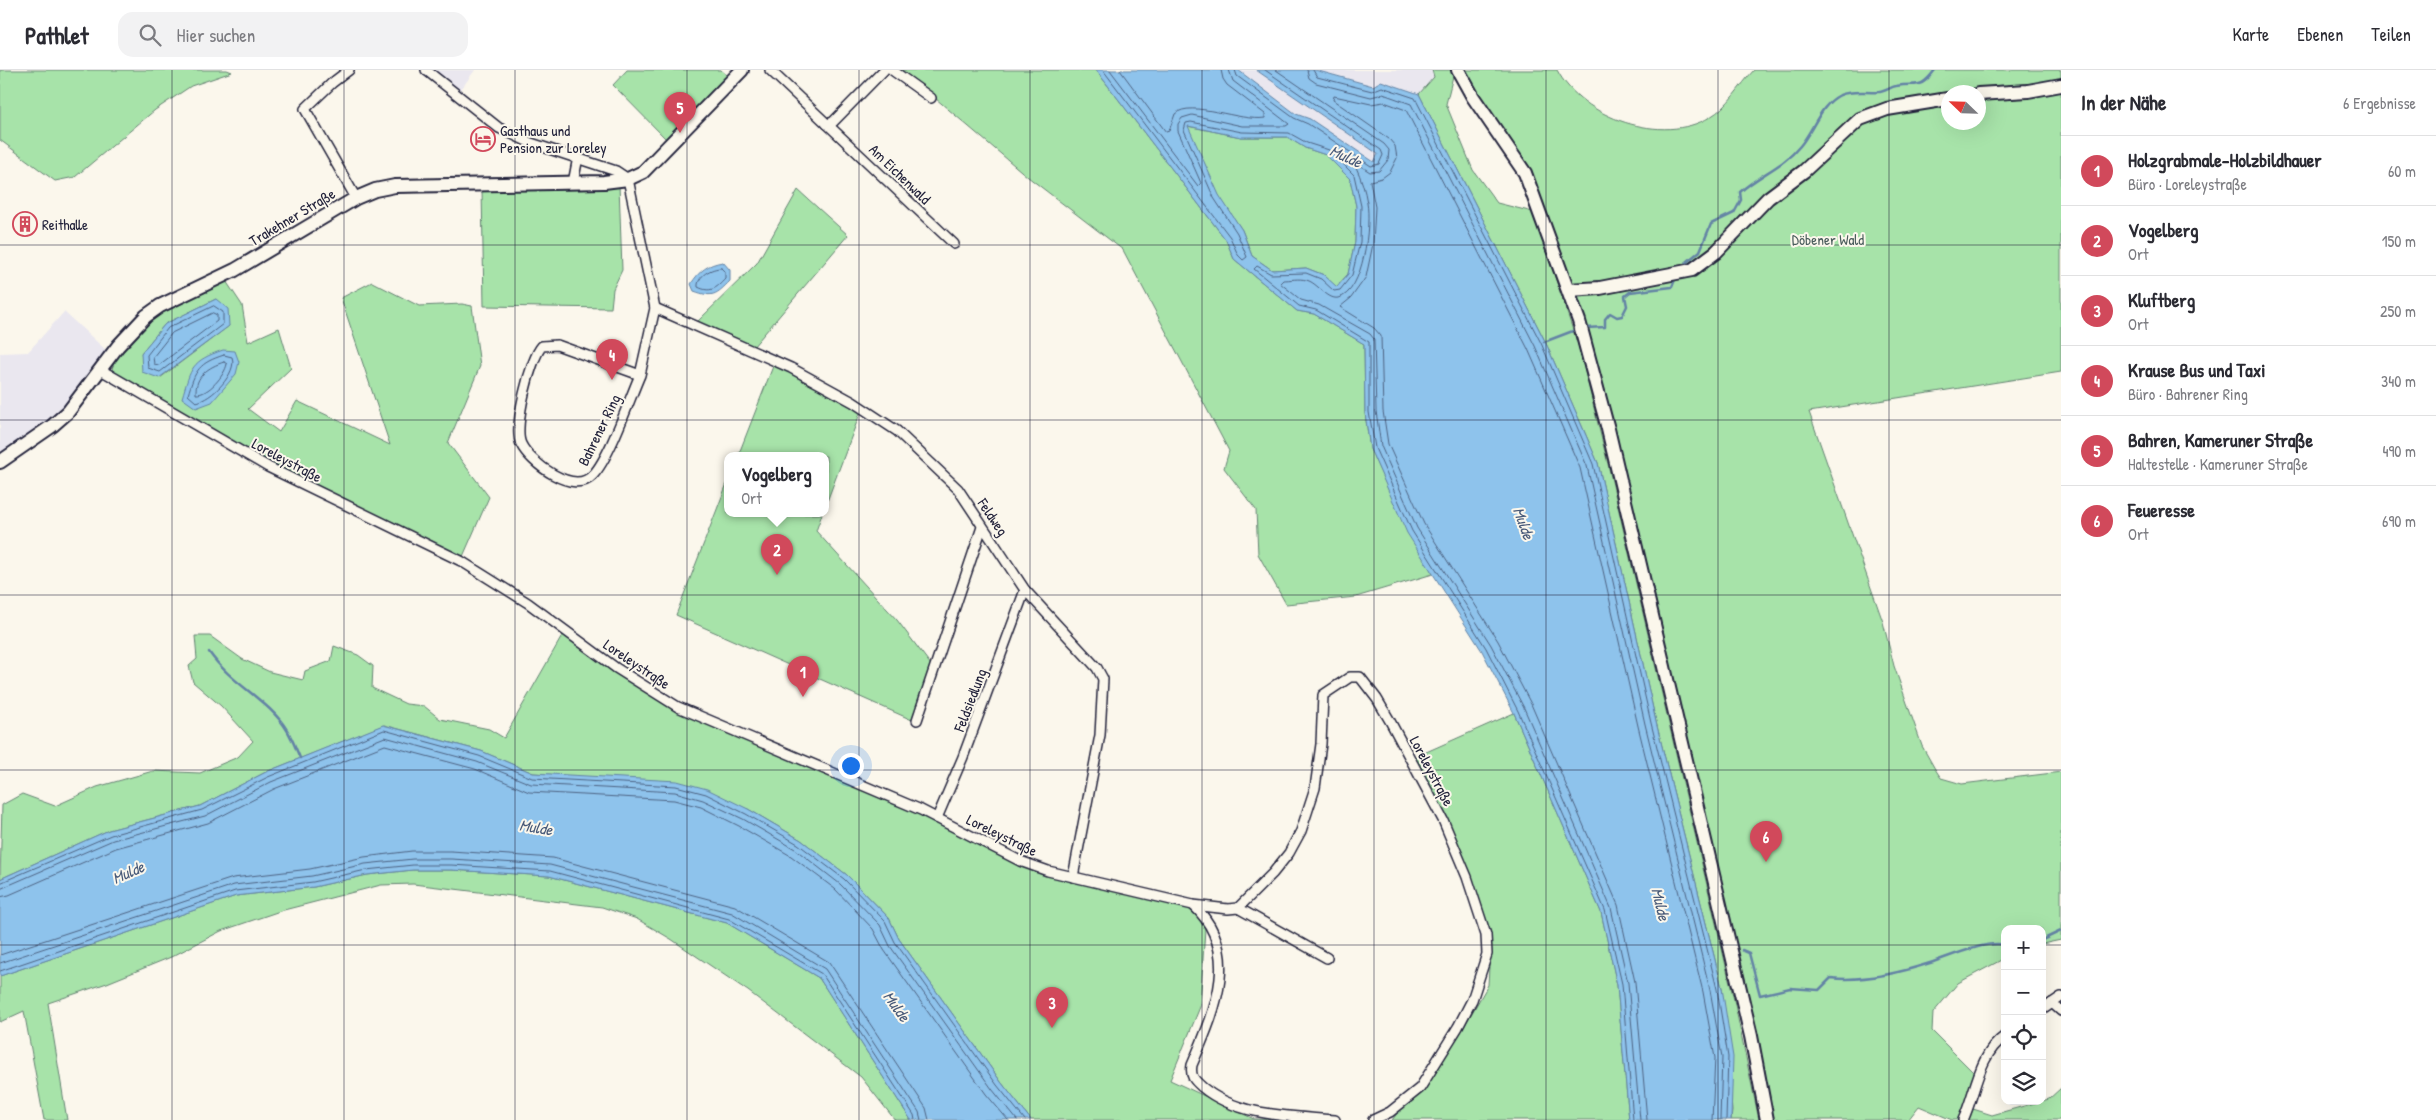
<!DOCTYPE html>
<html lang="de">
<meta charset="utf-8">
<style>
body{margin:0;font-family:"Patrick Hand",sans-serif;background:#f2f2f3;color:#2b2b33}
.controls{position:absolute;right:15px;bottom:15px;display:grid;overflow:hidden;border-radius:10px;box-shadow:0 5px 20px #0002}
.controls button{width:45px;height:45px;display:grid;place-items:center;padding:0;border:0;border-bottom:1px solid #e1e1e2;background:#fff;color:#2b2b33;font:25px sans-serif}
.compass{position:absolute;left:1941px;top:15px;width:45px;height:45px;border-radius:50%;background:#fff;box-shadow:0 5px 20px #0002;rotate:293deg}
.you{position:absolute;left:850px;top:695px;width:18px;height:18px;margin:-12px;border:4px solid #fff;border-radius:50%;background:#1a73e8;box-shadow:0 0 0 8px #1a73e833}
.badge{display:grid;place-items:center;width:32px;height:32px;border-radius:50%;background:#d1495b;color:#fff;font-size:16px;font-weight:700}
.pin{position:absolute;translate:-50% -41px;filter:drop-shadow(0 1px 2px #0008)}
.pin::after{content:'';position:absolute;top:26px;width:18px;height:15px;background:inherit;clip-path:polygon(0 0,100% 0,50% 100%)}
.popup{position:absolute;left:724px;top:382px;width:105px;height:65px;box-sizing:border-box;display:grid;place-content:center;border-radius:10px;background:#fff;filter:drop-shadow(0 1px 4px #0005);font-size:16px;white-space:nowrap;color:#7c7c81}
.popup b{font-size:19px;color:#2b2b33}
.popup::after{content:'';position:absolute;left:50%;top:100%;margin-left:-10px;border:10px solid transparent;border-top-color:#fff}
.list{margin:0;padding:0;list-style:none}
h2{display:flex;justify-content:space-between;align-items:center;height:65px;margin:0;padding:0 20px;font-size:21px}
h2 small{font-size:16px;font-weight:400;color:#7c7c81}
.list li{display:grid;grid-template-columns:32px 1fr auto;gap:15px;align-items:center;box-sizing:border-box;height:70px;padding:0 20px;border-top:1px solid #e1e1e2}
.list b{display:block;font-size:19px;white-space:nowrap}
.list p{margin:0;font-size:16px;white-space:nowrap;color:#7c7c81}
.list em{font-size:16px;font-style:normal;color:#7c7c81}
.icon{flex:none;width:28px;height:28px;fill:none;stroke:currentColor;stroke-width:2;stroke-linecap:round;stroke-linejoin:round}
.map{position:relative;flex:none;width:2061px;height:1050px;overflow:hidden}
header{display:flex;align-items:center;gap:30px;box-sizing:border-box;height:70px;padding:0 25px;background:#fff;border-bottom:1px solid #e1e1e2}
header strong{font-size:24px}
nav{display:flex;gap:28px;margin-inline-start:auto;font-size:18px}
.search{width:350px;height:45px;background:#f2f2f3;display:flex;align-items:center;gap:12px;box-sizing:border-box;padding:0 18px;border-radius:15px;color:#7c7c81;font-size:19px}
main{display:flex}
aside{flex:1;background:#fff}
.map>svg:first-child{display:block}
.built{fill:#eae7ef}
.green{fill:#a7e3a9;stroke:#648272;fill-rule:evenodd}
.water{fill:#8ec3ec;stroke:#6383a5;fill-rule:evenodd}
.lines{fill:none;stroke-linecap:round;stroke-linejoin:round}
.shore{stroke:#4d6282;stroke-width:1}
.stream{stroke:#6383a5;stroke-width:2.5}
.street-casing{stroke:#22223b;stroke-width:12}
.secondary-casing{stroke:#22223b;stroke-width:16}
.street{stroke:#fbf7ec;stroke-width:9}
.secondary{stroke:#fbf7ec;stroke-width:12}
.grid{fill:none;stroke:#22223b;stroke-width:1;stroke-opacity:0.55}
.labels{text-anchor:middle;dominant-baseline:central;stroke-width:4;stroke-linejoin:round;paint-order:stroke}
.poi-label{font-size:15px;fill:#22223b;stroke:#fbf7ec;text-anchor:start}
.street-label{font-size:15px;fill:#22223b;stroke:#fbf7ec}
.park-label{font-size:15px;fill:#4a5c5c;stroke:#fbf7ec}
.water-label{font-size:16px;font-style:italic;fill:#485a79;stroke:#fbf7ec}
</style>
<header>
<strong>Pathlet</strong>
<div class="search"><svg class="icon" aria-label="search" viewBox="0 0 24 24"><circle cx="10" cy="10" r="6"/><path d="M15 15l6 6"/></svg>Hier suchen</div>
<nav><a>Karte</a><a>Ebenen</a><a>Teilen</a></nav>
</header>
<main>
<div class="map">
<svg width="2061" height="1050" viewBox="0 0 2061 1050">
<rect width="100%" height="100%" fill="#fbf7ec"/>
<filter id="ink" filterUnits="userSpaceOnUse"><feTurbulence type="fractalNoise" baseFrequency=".02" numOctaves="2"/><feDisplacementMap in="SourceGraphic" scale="10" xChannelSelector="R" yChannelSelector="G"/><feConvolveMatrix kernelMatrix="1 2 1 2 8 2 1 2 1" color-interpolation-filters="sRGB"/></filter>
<g filter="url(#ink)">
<g class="built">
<polygon points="432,0 475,0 459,22"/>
<polygon points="1238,0 1256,0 1379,84 1374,92 1310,49 1296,44"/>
<polygon points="1315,0 1432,0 1434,7 1419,24 1381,11 1373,16"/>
<polygon points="64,242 107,281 69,338 0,386 0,283 28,282"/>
</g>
<g class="green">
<polygon points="0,0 227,0 232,2 191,16 155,40 75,107 55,111 0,70"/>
<polygon points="627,0 721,0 729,7 667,70 613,15"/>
<polygon points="902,0 1096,0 1226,170 1234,189 1297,241 1314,244 1364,274 1365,343 1370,379 1389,421 1433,504 1356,527 1286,534 1258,484 1256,440 1224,398 1229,381 1123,180 1028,107"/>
<polygon points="1432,0 1453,0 1454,2 1446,34 1473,100 1497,133 1533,142 1579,278 1607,390 1734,930 1759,1050 1731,1050 1732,1041 1722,918 1656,652 1598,393 1545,271 1419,24 1434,7"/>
<path d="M1463 0H1557C1582 48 1663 76 1710 47 1729 36 1739 16 1754 0H2061V302L1809 342 1883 552 1894 596 1922 676 1935 699 1941 708 1962 714 2061 702V870L2042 874V859H2005V888L1958 913 1933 943 1932 961 1976 1005 1970 1038 1992 1045 2049 1029 2061 1018V1050H1952L1919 1036 1908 1050H1772L1761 982 1703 742 1570 210 1535 114ZM1948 22H1978V52H1948Z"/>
<polygon points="1187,56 1241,67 1287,67 1305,78 1326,85 1350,109 1356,136 1355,172 1348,204 1336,217 1324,205 1306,198 1272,200 1252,186 1242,160 1219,126"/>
<polygon points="619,115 622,200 613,219 611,238 484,236 482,119"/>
<polygon points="798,120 848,165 753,277 696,253 757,193"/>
<path d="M226 211 242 235 248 272 279 258 291 298 248 339 279 362 297 331 390 375 341 228 372 212 419 236 462 234 472 236 480 296 448 373 489 427 461 491 233 377 121 308 112 299 116 286 155 244ZM216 229 229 256 160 308 141 283 165 254Z"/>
<polygon points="777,286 864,333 826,434 826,386 738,386"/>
<polygon points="728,411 728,444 822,444 816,461 897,550 931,595 912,650 676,545"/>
<polygon points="565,561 651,621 939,747 1063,808 1206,843 1200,937 1170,1010 1254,1049 1283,1050 1031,1050 1001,1012 899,869 889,848 847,805 801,770 748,739 629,710 533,703 481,681 384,655 266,702 200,736 109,760 0,809 2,735 22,724 55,736 97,717 153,701 200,703 238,687 253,671 221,636 193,612 189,596 197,589 195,566 210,566 242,589 270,602 303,610 305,601 331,591 334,576 358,585 373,596 372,618 406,634 424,636 440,649 489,659 504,668"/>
<polygon points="1514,643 1601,842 1617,915 1629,1050 1392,1050 1461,962 1488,915 1491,862 1415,687"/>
<polygon points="413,800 451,800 549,806 727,853 819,908 911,1050 895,1050 861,1007 748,921 671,869 637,849 602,837 413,814 381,815 280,841 221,861 171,887 107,913 48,933 67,1050 44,1050 24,941 0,952 0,906 236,826 314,817 367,805"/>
</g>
<g class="water">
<path d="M1096 0H1238L1296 44 1310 49 1374 92 1378 84 1256 0H1315L1373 16 1381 11 1419 24 1545 271 1598 393 1656 652 1722 918 1733 987 1731 1050H1629L1617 915 1601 842 1514 643 1482 581 1407 463 1370 379 1365 343 1364 274 1314 244 1297 241 1234 189 1226 170ZM1188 56 1241 67H1287L1305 78 1326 85 1350 109 1356 136 1355 172 1348 204 1337 217 1324 205 1306 198 1272 200 1252 186 1242 160 1219 125Z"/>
<path d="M723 192 730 200V211C716 225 713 228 694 221L691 214C699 201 708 194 723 192Z"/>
<polygon points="216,229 228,239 229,256 159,308 142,302 141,283 165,254"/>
<path d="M223 280 235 281 239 292 236 304 212 332 196 338 182 328C191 298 191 291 223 280Z"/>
<polygon points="383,655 481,681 533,703 677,711 707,719 748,739 801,770 847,805 889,848 899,869 1001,1012 1031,1050 911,1050 819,908 727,853 549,806 451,800 413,800 367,805 314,817 236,826 0,906 0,809 109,760 200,736 266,702"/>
</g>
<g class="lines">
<g class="shore">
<polyline points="1103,0 1230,167 1238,185 1243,190 1247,187 1237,163 1214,128 1184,60 1186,53 1191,52 1242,62 1289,63 1307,73 1329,80 1354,105 1361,136 1360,172 1352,205 1340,220 1334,221 1321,209 1306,203 1271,204 1257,196 1254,199 1299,236 1316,240 1369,272 1369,342 1375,378 1412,461 1486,578 1518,641 1605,840 1622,914 1633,1050"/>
<polyline points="1110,0 1198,116 1201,113 1178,61 1178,54 1182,48 1192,45 1242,56 1286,56 1289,54 1233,11 1229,0"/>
<path d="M1120 0 1166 62 1169 61 1175 44C1191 29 1240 52 1265 48V44L1227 15 1223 9 1221 0"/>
<polyline points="1235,0 1237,6 1294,48 1308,54 1371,96 1379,94 1383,85 1381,80 1265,0"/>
<path d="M1276 0 1384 74 1389 80 1388 90 1379 101 1370 102 1359 95 1356 97C1361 108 1365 120 1367 133 1371 153 1364 223 1338 228 1327 230 1317 212 1306 210 1299 208 1290 210 1283 210L1280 213 1301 230 1319 235 1370 264 1374 269 1376 341 1381 376 1417 458 1491 575 1524 638 1611 838 1628 913 1640 1050"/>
<polyline points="1307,0 1309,8 1316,13 1371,27 1383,24 1411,34 1535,276 1587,396 1645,654 1710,920 1722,987 1720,1050"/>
<polyline points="1313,0 1317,7 1372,21 1382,17 1415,28 1541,273 1593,394 1651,653 1717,919 1728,987 1726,1050"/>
<path d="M721 198 725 202V209C716 219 710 223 698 217 697 206 711 198 721 198Z"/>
<polygon points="214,236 223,242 223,254 160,302 148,298 147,285 168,258"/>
<polygon points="213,243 217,245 217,251 159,295 154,294 153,287 172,263"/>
<path d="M224 285 232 287C238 303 211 330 196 332L188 325C195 300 199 293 224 285Z"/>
<path d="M224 292 227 294C225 305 208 325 196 324 195 306 208 297 224 292Z"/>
<polyline points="0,813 111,765 202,740 268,707 384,660 479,686 532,708 676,716 706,724 746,744 798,774 844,809 885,851 895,872 997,1015 1025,1050"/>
<polyline points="0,819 113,770 205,746 271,712 385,667 477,692 531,714 675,722 703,730 743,749 795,779 840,814 880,855 890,876 992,1019 1017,1050"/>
<polyline points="0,827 9,825 116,778 208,753 274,719 385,675 475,699 529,722 674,730 701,737 739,756 791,786 835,819 873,859 884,880 986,1024 1008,1050"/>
<polyline points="0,885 233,808 310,799 364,787 412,781 451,781 553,788 735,836 829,892 926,1038 929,1050"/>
<polyline points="0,893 234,815 312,806 365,794 413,789 451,789 550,795 732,843 825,899 919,1042 921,1050"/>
<polyline points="0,901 235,821 313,812 366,800 413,795 451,795 550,801 729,849 822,904 914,1045 915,1050"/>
<polyline points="1647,1050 1635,912 1618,835 1531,634 1498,571 1424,454 1388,374 1383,341 1381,266 1374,258 1340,237 1351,228 1366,207 1373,174 1375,137 1370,111 1382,108 1390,102 1397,88 1395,76 1389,69 1333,30 1334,26 1371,34 1384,32 1406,40 1528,279 1580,398 1638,656 1703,922 1715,988 1712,1050"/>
</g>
<g class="stream">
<path d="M1682 196 1700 181 1711 154 1734 143 1741 130 1740 122C1759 105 1784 96 1800 76 1814 59 1820 35 1840 25 1852 20 1866 23 1878 22 1885 22 1890 17 1896 16 1918 12 1919 21 1935 0"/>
<polyline points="1586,258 1605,257 1605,249 1610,243 1617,247 1622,246 1627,236 1625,226 1630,222 1672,217 1676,207"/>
<polyline points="1544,272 1578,259"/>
<path d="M209 582C231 614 269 630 287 660 292 668 296 679 300 688"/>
<polyline points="2042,870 2061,861"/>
<path d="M1742 880 1749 883 1760 925 1790 918 1819 920 1831 908C1863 912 1899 903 1930 893 1949 887 1986 870 2005 875"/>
</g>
<defs>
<g id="street">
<polyline points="349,0 332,13 305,39 356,128"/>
<path d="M426 0 499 58 531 73 616 101 628 109 655 238 640 305 557 275 542 276C530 289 513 358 521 374 530 393 574 426 593 405 610 387 629 330 640 305"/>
<polyline points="770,0 954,174"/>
<polyline points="892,0 931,28"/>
<polyline points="827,54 833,52 884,0"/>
<polyline points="573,113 578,87"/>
<polyline points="655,238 791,298 853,332 897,361 958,419 1025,520 1097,598 1103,609 1100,665 1073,807"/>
<polyline points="101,300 268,397 461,491 528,533 616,598 678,637 921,740 1020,791 1048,801 1193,835 1228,839 1238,838 1273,803 1289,783 1301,761 1315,718 1321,674 1323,625 1350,607 1360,607 1377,629 1390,651 1443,750 1467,807 1486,865 1487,884 1472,930 1458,957 1420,1018 1390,1042 1373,1050"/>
<polyline points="917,650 982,457"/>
<polyline points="937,748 963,687 1025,520"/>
<path d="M1193 835C1243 881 1214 943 1192 995 1190 1006 1194 1010 1202 1017 1238 1047 1291 1046 1335 1050"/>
<polyline points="1238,838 1327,888"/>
<polyline points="2052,933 2061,941"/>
<polyline points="2042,940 2061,927"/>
<path d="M1963 1050C1976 1022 1978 985 2005 966"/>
</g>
<g id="secondary">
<polyline points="1458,0 1473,27 1525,103 1579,251 1608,359 1751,966 1767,1050"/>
<polyline points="1978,24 2028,21 2061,15"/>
<polyline points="1569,220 1600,218 1692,200 1716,182 1768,128 1804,101 1860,49 1887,39 1948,29"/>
<polyline points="0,392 52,356 68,342 118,276 146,246 160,236 235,200 356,128 375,120 395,116 604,112 628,109 643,102 742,0"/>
</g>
</defs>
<use href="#street" class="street-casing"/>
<use href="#secondary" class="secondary-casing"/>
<use href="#street" class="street"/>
<use href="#secondary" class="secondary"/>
</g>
</g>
<path class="grid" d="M172 0V1050M344 0V1050M515 0V1050M687 0V1050M859 0V1050M1030 0V1050M1202 0V1050M1374 0V1050M1546 0V1050M1718 0V1050M1889 0V1050M0 175H2061M0 350H2061M0 525H2061M0 700H2061M0 875H2005M2042 875H2061"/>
<defs>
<symbol id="hotel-ring" viewBox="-11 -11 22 22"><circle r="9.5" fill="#fbf7ec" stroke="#d1495b" stroke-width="1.5"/><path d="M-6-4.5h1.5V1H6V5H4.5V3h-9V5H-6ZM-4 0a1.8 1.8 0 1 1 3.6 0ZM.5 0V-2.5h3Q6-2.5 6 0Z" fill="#d1495b"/></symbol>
<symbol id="building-ring" viewBox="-11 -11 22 22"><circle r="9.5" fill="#fbf7ec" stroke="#d1495b" stroke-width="1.5"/><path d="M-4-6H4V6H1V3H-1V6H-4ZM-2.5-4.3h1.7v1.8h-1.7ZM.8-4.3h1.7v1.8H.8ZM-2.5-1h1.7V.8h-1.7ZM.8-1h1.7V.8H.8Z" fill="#d1495b"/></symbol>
</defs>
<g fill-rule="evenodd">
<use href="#hotel-ring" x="469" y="55" width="28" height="28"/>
<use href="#building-ring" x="11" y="140" width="28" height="28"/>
</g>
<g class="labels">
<g class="poi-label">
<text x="500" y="60">Gasthaus und<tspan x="500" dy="17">Pension zur Loreley</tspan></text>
<text x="42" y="154">Reithalle</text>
</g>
<g class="street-label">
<text transform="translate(900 104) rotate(44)">Am Eichenwald</text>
<text transform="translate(292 147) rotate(-31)">Trakehner Straße</text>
<text transform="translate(599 360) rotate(-64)">Bahrener Ring</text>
<text transform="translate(287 390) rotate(28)">Loreleystraße</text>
<text transform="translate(993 447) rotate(56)">Feldweg</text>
<text transform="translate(637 594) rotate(34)">Loreleystraße</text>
<text transform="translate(970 630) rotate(-69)">Feldsiedlung</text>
<text transform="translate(1432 701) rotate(62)">Loreleystraße</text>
<text transform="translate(1002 765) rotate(26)">Loreleystraße</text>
</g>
<g class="park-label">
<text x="1828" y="169">Döbener Wald</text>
</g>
<g class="water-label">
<text transform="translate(1346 86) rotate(24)">Mulde</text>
<text transform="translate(1524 453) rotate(70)">Mulde</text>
<text transform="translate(536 757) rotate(9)">Mulde</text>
<text transform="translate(128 802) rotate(-24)">Mulde</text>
<text transform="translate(1661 834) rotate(76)">Mulde</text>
<text transform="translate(897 936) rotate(54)">Mulde</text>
</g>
</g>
</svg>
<div class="controls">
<button>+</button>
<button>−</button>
<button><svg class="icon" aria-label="locate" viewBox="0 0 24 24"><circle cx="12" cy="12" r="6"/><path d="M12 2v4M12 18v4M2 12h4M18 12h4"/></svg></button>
<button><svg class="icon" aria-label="layers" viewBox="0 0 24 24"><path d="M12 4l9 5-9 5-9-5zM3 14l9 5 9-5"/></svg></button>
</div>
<svg class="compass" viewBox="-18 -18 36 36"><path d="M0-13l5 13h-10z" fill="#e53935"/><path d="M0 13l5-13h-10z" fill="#7c7c81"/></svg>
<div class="you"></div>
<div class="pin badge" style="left:803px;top:627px">1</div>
<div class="pin badge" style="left:777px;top:505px">2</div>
<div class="popup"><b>Vogelberg</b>Ort</div>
<div class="pin badge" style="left:1052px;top:958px">3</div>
<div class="pin badge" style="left:612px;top:310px">4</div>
<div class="pin badge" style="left:680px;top:63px">5</div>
<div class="pin badge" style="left:1766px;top:792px">6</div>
</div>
<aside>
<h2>In der Nähe<small>6 Ergebnisse</small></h2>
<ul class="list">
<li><span class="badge">1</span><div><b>Holzgrabmale-Holzbildhauer</b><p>Büro · Loreleystraße</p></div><em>60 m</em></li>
<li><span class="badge">2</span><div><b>Vogelberg</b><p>Ort</p></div><em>150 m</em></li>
<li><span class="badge">3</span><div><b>Kluftberg</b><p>Ort</p></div><em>250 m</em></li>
<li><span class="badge">4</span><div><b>Krause Bus und Taxi</b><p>Büro · Bahrener Ring</p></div><em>340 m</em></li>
<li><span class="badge">5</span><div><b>Bahren, Kameruner Straße</b><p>Haltestelle · Kameruner Straße</p></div><em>490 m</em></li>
<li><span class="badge">6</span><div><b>Feueresse</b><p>Ort</p></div><em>690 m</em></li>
</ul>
</aside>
</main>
